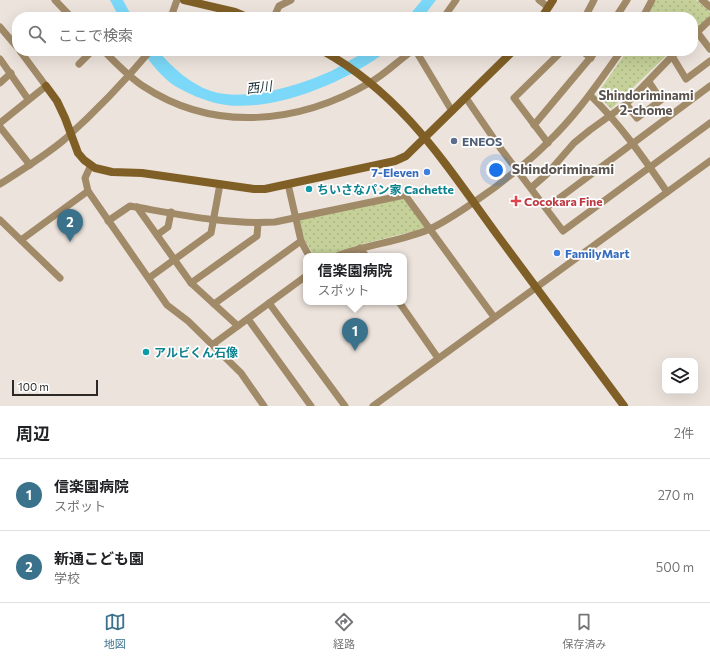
<!DOCTYPE html>
<html lang="ja">
<meta charset="utf-8">
<style>
body{margin:0;font-family:Commissioner,"Noto Sans JP",sans-serif;background:#f6f6f6;color:#202124}
.controls{position:absolute;right:12px;bottom:12px;display:grid;overflow:hidden;border-radius:8px;box-shadow:0 4px 16px #0002}
.controls button{width:36px;height:36px;display:grid;place-items:center;padding:0;border:0;border-bottom:1px solid #e0e0e0;background:#fff;color:#202124;font:20px sans-serif}
.scale{position:absolute;left:12px;bottom:10px;width:86px;box-sizing:border-box;padding-left:4px;border:2px solid #2c2826;border-top:0;font-size:11px;line-height:14px;white-space:nowrap;color:#2c2826;-webkit-text-stroke:3px #fff;paint-order:stroke}
.you{position:absolute;left:496px;top:170px;width:14px;height:14px;margin:-10px;border:3px solid #fff;border-radius:50%;background:#1a73e8;box-shadow:0 0 0 6px #1a73e833}
.badge{display:grid;place-items:center;width:26px;height:26px;border-radius:50%;background:#3a728c;color:#fff;font-size:13px;font-weight:700}
.pin{position:absolute;translate:-50% -33px;filter:drop-shadow(0 1px 2px #0008)}
.pin::after{content:'';position:absolute;top:21px;width:14px;height:12px;background:inherit;clip-path:polygon(0 0,100% 0,50% 100%)}
.popup{position:absolute;left:303px;top:253px;width:104px;height:52px;box-sizing:border-box;display:grid;place-content:center;border-radius:8px;background:#fff;filter:drop-shadow(0 1px 3px #0005);font-size:13px;white-space:nowrap;color:#757577}
.popup b{font-size:15px;color:#202124}
.popup::after{content:'';position:absolute;left:50%;top:100%;margin-left:-8px;border:8px solid transparent;border-top-color:#fff}
.list{margin:0;padding:0;list-style:none}
h2{display:flex;justify-content:space-between;align-items:center;height:52px;margin:0;padding:0 16px;font-size:17px}
h2 small{font-size:13px;font-weight:400;color:#757577}
.list li{display:grid;grid-template-columns:26px 1fr auto;gap:12px;align-items:center;box-sizing:border-box;height:72px;padding:0 16px;border-top:1px solid #e0e0e0}
.list b{display:block;font-size:15px;white-space:nowrap}
.list p{margin:0;font-size:13px;white-space:nowrap;color:#757577}
.list em{font-size:13px;font-style:normal;color:#757577}
.icon{flex:none;width:22px;height:22px;fill:none;stroke:currentColor;stroke-width:2;stroke-linecap:round;stroke-linejoin:round}
.map{position:relative;flex:none;width:710px;height:406px;overflow:hidden}
.search{position:absolute;background:#fff;box-shadow:0 4px 16px #0002;left:12px;right:12px;top:12px;height:44px;display:flex;align-items:center;gap:10px;box-sizing:border-box;padding:0 14px;border-radius:16px;color:#757577;font-size:15px}
.sheet{height:196px;background:#fff}
nav{display:flex;justify-content:space-around;align-items:center;box-sizing:border-box;height:56px;border-top:1px solid #e0e0e0;background:#fff;font-size:11px;color:#757577}
nav a{display:grid;justify-items:center;gap:2px}
nav .on{color:#3a728c}
.map>svg:first-child{display:block}
.park{fill:url(#park-dots)}
.water{fill:#7bd8f8}
.lines{fill:none;stroke-linecap:round;stroke-linejoin:round}
.street{stroke:#a18a68;stroke-width:7}
.secondary{stroke:#805f27;stroke-width:8}
.service-dot{fill:#5c6f8a;stroke:#fff;stroke-width:1.5}
.shop-dot{fill:#3f7fe0;stroke:#fff;stroke-width:1.5}
.culture-dot{fill:#0f9aa8;stroke:#fff;stroke-width:1.5}
.health-dot{fill:#e0444e;stroke:#fff;stroke-width:1.5}
.labels{text-anchor:middle;dominant-baseline:central;stroke-width:3.5;stroke-linejoin:round;paint-order:stroke}
.service-label{font-size:12px;font-weight:bold;fill:#4e5e75;stroke:#fff;text-anchor:start}
.shop-label{font-size:12px;font-weight:bold;fill:#366cbe;stroke:#fff;text-anchor:end}
.culture-label{font-size:12px;font-weight:bold;fill:#0d838f;stroke:#fff;text-anchor:start}
.health-label{font-size:12px;font-weight:bold;fill:#be3a42;stroke:#fff;text-anchor:start}
.water-label{font-size:13px;font-style:italic;fill:#1d333a;stroke:#fff}
.neighbourhood-label{font-size:13px;font-weight:bold;fill:#5b534e;stroke:#fff}
.quarter-label{font-size:14px;font-weight:bold;fill:#5b534e;stroke:#fff}
</style>
<div class="map">
<svg width="710" height="406" viewBox="0 0 710 406">
<defs>
<pattern id="park-dots" width="8" height="8" patternUnits="userSpaceOnUse"><rect width="8" height="8" fill="#c5d199"/><path d="M2 2h.1M6 6h.1" fill="none" stroke="#a9b384" stroke-width="1.8" stroke-linecap="round"/></pattern>
</defs>
<rect width="100%" height="100%" fill="#ece3dc"/>
<g class="park">
<polygon points="656,0 696,0 710,12 710,16 693,31 693,17 647,17"/>
<polygon points="627,51 671,51 611,109 597,94"/>
<polygon points="404,196 426,228 359,245 335,256 314,256 304,239 299,219"/>
</g>
<g class="water">
<polygon points="110,0 123,0 132,17 119,17"/>
<polygon points="422,0 436,0 423,17 408,17"/>
<path d="M142 51H158C172 67 190 84 211 91 245 102 297 86 329 72 339 68 360 53 369 51 375 50 381 51 387 51 347 82 271 114 220 104 205 101 189 94 175 86 162 78 151 63 142 51Z"/>
</g>
<g class="lines">
<g class="street">
<polyline points="55,0 71,17"/>
<polyline points="539,0 548,7"/>
<polyline points="702,0 710,7"/>
<polyline points="171,17 177,0"/>
<polyline points="274,17 279,6 291,0"/>
<polyline points="444,17 456,0"/>
<polyline points="585,17 594,0"/>
<polyline points="616,17 627,0"/>
<polyline points="643,17 652,0"/>
<polyline points="0,27 17,47"/>
<polyline points="697,32 710,49"/>
<polyline points="693,36 710,20"/>
<path d="M104 51C116 63 128 76 143 86 214 133 299 124 371 82 385 74 398 61 412 51"/>
<polyline points="416,51 452,111"/>
<polyline points="582,51 591,58"/>
<polyline points="672,56 686,79 710,61"/>
<polyline points="0,59 28,99"/>
<polyline points="79,64 92,51"/>
<polyline points="0,83 11,73"/>
<path d="M590 95C620 124 643 157 667 192"/>
<polyline points="466,98 501,149 563,231 710,123"/>
<polyline points="626,104 637,118 661,100 649,82"/>
<polyline points="0,123 46,86 20,51"/>
<polyline points="534,125 596,51"/>
<polyline points="0,127 30,165"/>
<polyline points="548,143 514,98 562,51"/>
<polyline points="91,165 85,178 88,191 167,305 188,321 241,373 264,406"/>
<path d="M0 184C22 170 45 156 65 139 95 112 124 82 150 51"/>
<polyline points="288,184 301,241 309,256"/>
<polyline points="532,187 547,174 574,143 590,130 626,104 677,51"/>
<polyline points="137,207 191,283 238,326"/>
<polyline points="546,208 710,86"/>
<polyline points="0,220 60,278"/>
<path d="M108 221 130 206C177 214 227 225 275 222L405 195 494 317"/>
<polyline points="157,235 168,227 171,212"/>
<polyline points="21,240 88,191"/>
<polyline points="360,248 366,256"/>
<path d="M337 256C367 244 400 242 430 229 453 218 473 203 494 188 512 174 531 160 547 143 576 116 598 83 621 51"/>
<polyline points="149,278 211,233 220,184"/>
<polyline points="191,283 257,236 258,223"/>
<polyline points="399,302 438,358"/>
<polyline points="269,303 345,406"/>
<polyline points="214,304 301,241"/>
<polyline points="248,319 311,406"/>
<polyline points="212,345 306,276"/>
<polyline points="373,406 710,161"/>
</g>
<g class="secondary">
<polyline points="184,0 235,12 247,17"/>
<polyline points="542,17 553,0"/>
<path d="M323 51C403 95 446 165 498 236 540 293 582 349 624 406"/>
<polyline points="46,86 57,101 65,118 78,153 84,160 95,168 112,172 142,173 254,189 265,189 395,161 406,156 513,51"/>
</g>
</g>
<circle class="service-dot" cx="454" cy="141" r="4"/>
<g class="shop-dot">
<circle cx="427" cy="172" r="4"/>
<circle cx="557" cy="253" r="4"/>
</g>
<g class="culture-dot">
<circle cx="309" cy="189" r="4"/>
<circle cx="146" cy="352" r="4"/>
</g>
<path class="health-dot" d="M514 195h4v4h4v4h-4v4h-4v-4h-4v-4h4z"/>
<g class="labels">
<g class="service-label">
<text x="462" y="141">ENEOS</text>
</g>
<g class="shop-label">
<text x="419" y="172">7-Eleven</text>
<text x="565" y="253" text-anchor="start">FamilyMart</text>
</g>
<g class="culture-label">
<text x="317" y="189">ちいさなパン家 Cachette</text>
<text x="154" y="352">アルビくん石像</text>
</g>
<g class="health-label">
<text x="524" y="201">Cocokara Fine</text>
</g>
<g class="water-label">
<text transform="translate(259 87) rotate(-7)">西川</text>
</g>
<g class="neighbourhood-label">
<text x="646" y="95">Shindoriminami<tspan x="646" dy="15">2-chome</tspan></text>
</g>
<g class="quarter-label">
<text x="563" y="168">Shindoriminami</text>
</g>
</g>
</svg>
<div class="controls">
<button><svg class="icon" aria-label="layers" viewBox="0 0 24 24"><path d="M12 4l9 5-9 5-9-5zM3 14l9 5 9-5"/></svg></button>
</div>
<div class="scale">100 m</div>
<div class="you"></div>
<div class="pin badge" style="left:355px;top:351px">1</div>
<div class="popup"><b>信楽園病院</b>スポット</div>
<div class="pin badge" style="left:70px;top:242px">2</div>
<div class="search"><svg class="icon" aria-label="search" viewBox="0 0 24 24"><circle cx="10" cy="10" r="6"/><path d="M15 15l6 6"/></svg>ここで検索</div>
</div>
<section class="sheet">
<h2>周辺<small>2件</small></h2>
<ul class="list">
<li><span class="badge">1</span><div><b>信楽園病院</b><p>スポット</p></div><em>270 m</em></li>
<li><span class="badge">2</span><div><b>新通こども園</b><p>学校</p></div><em>500 m</em></li>
</ul>
</section>
<nav>
<a class="on"><svg class="icon" aria-label="map" viewBox="0 0 24 24"><path d="M3 6l6-2 6 2 6-2v14l-6 2-6-2-6 2zM9 4v14M15 6v14"/></svg>地図</a>
<a><svg class="icon" aria-label="directions" viewBox="0 0 24 24"><path d="M12 3l9 9-9 9-9-9zM9 14v-3h6M13 9l2 2-2 2"/></svg>経路</a>
<a><svg class="icon" aria-label="saved" viewBox="0 0 24 24"><path d="M7 4h10v16l-5-4-5 4z"/></svg>保存済み</a>
</nav>
